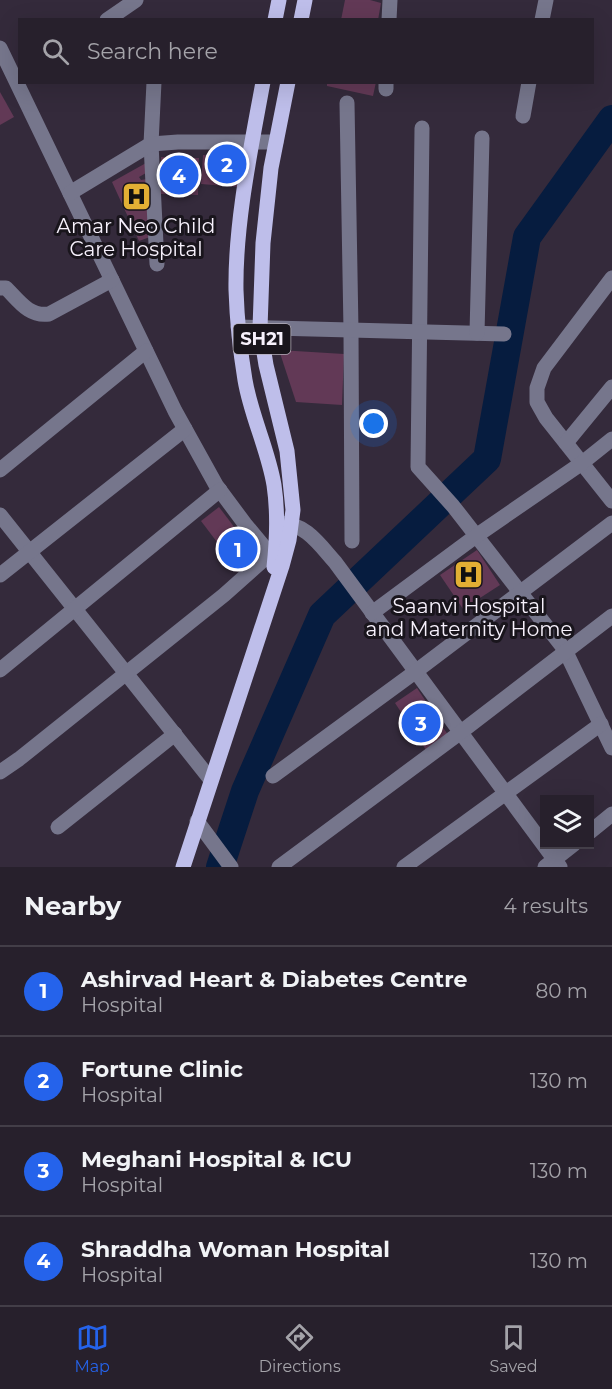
<!DOCTYPE html>
<style>
body{margin:0;font-family:Montserrat,sans-serif;background:#332d38;color:#f1f3f6}
.controls{position:absolute;right:18px;bottom:18px;display:grid;overflow:hidden;border-radius:0px;box-shadow:0 6px 24px #0002}
.controls button{width:54px;height:54px;display:grid;place-items:center;padding:0;border:0;border-bottom:2px solid #433e48;background:#27202c;color:#f1f3f6;font:30px sans-serif}
.you{position:absolute;left:374px;top:424px;width:21px;height:21px;margin:-15px;border:4px solid #fff;border-radius:50%;background:#1a73e8;box-shadow:0 0 0 9px #1a73e833}
.badge{display:grid;place-items:center;width:39px;height:39px;border-radius:50%;background:#2563eb;color:#fff;font-size:20px;font-weight:700}
.pin{position:absolute;translate:-50% -50%;border:3px solid #fff;box-shadow:0 2px 6px #0006}
.list{margin:0;padding:0;list-style:none}
h2{display:flex;justify-content:space-between;align-items:center;height:78px;margin:0;padding:0 24px;font-size:26px}
h2 small{font-size:20px;font-weight:400;color:#a4a3a9}
.list li{display:grid;grid-template-columns:39px 1fr auto;gap:18px;align-items:center;box-sizing:border-box;height:90px;padding:0 24px;border-top:2px solid #433e48}
.list b{display:block;font-size:22px;white-space:nowrap}
.list p{margin:0;font-size:20px;white-space:nowrap;color:#a4a3a9}
.list em{font-size:20px;font-style:normal;color:#a4a3a9}
.icon{flex:none;width:33px;height:33px;fill:none;stroke:currentColor;stroke-width:2;stroke-linecap:round;stroke-linejoin:round}
.map{position:relative;flex:none;width:612px;height:867px;overflow:hidden}
.search{position:absolute;background:#27202c;box-shadow:0 6px 24px #0002;left:18px;right:18px;top:18px;height:66px;display:flex;align-items:center;gap:15px;box-sizing:border-box;padding:0 21px;border-radius:0px;color:#a4a3a9;font-size:22px}
.sheet{height:438px;background:#27202c}
nav{display:flex;justify-content:space-around;align-items:center;box-sizing:border-box;height:84px;border-top:2px solid #433e48;background:#27202c;font-size:16px;color:#a4a3a9}
nav a{display:grid;justify-items:center;gap:3px}
nav .on{color:#2563eb}
.map>svg:first-child{display:block}
.lines{fill:none;stroke-linecap:round;stroke-linejoin:round}
.river{stroke:#061c3f;stroke-width:28}
.building{fill:#623956}
.minor{stroke:#76768c;stroke-width:15}
.major{stroke:#bebeea;stroke-width:15}
.labels{text-anchor:middle;dominant-baseline:central;stroke-width:6;stroke-linejoin:round;paint-order:stroke}
.shield{fill:#19151c;stroke:#b4afb9;stroke-width:1.5}
.shield-label{font-size:18px;font-weight:bold;fill:#f7f1fc}
.poi-label{font-size:20px;fill:#f7f1fc;stroke:#19151c}
</style>
<div class="map">
<svg width="612" height="867" viewBox="0 0 612 867">
<rect width="100%" height="100%" fill="#342a3b"/>
<g class="lines">
<polyline class="river" points="220,867 245,791 322,615 487,459 527,237 612,119"/>
</g>
<g class="building">
<polygon points="345,0 370,0 381,3 378,20 341,20"/>
<polygon points="327,82 376,82 373,96 327,86"/>
<polygon points="0,92 14,117 0,125"/>
<polygon points="203,155 240,157 238,187 201,184"/>
<polygon points="161,157 199,158 198,195 160,194"/>
<polygon points="146,163 146,173 139,177 141,180 147,179 150,237 139,241 112,182"/>
<polygon points="279,350 344,354 342,405 296,402"/>
<polygon points="219,507 260,561 242,575 201,521"/>
<polygon points="477,550 500,585 463,609 440,575"/>
<polygon points="417,688 450,738 428,753 395,703"/>
</g>
<g class="lines">
<g class="minor">
<polyline points="107,20 136,0"/>
<polyline points="389,20 390,0"/>
<polyline points="542,20 546,0"/>
<polyline points="0,48 175,411 216,485 245,524 275,560"/>
<polyline points="154,82 151,144 157,264"/>
<polyline points="386,89 386,82"/>
<polyline points="347,103 351,330 352,541"/>
<polyline points="523,116 529,82"/>
<polyline points="422,128 418,467 453,506 565,650 612,748"/>
<polyline points="70,193 151,144 178,142 276,142"/>
<polyline points="612,278 544,368 537,388 537,402 546,418 612,501"/>
<path d="M0 288H6C19 301 29 317 49 314L112 280"/>
<polyline points="238,327 504,334"/>
<polyline points="477,333 482,138"/>
<polyline points="566,443 612,387"/>
<polyline points="0,470 146,351"/>
<polyline points="0,515 211,780"/>
<path d="M280 523C305 523 319 544 335 562L560 867"/>
<polyline points="0,575 185,429"/>
<polyline points="372,613 476,536 582,463 612,439"/>
<polyline points="0,670 220,490"/>
<polyline points="0,772 19,759 224,595 270,554"/>
<polyline points="273,776 415,672 612,523"/>
<polyline points="197,821 231,867"/>
<polyline points="58,827 175,734"/>
<polyline points="590,832 612,814"/>
<polyline points="279,867 461,732 612,616"/>
<polyline points="404,867 601,724"/>
<polyline points="545,867 574,844"/>
</g>
<g class="major">
<polyline points="275,20 279,0"/>
<polyline points="301,20 305,0"/>
<path d="M263 82C251 148 235 223 236 290 237 320 240 350 245 380 251 416 268 449 274 485 278 512 277 540 274 567"/>
<polyline points="183,867 282,566 289,540 293,510 287,451 266,365 260,328 263,243 271,168 288,82"/>
</g>
</g>
<defs>
<symbol id="hospital-square" viewBox="-11 -11 22 22"><rect x="-9" y="-9" width="18" height="18" rx="4" fill="#e2af34" stroke="#19151c"/><path d="M-5-5h3v3.5h4V-5h3V5h-3V1.5h-4V5h-3Z" fill="#111"/></symbol>
</defs>
<g fill-rule="evenodd">
<use href="#hospital-square" x="120" y="180" width="33" height="33"/>
<use href="#hospital-square" x="452" y="558" width="33" height="33"/>
</g>
<g class="labels">
<rect class="shield" x="233.5" y="324" width="57" height="30" rx="4.5"/>
<g class="shield-label">
<text x="262" y="339">SH21</text>
</g>
<g class="poi-label">
<text x="136" y="226">Amar Neo Child<tspan x="136" dy="23">Care Hospital</tspan></text>
<text x="469" y="606">Saanvi Hospital<tspan x="469" dy="23">and Maternity Home</tspan></text>
</g>
</g>
</svg>
<div class="controls">
<button><svg class="icon" aria-label="layers" viewBox="0 0 24 24"><path d="M12 4l9 5-9 5-9-5zM3 14l9 5 9-5"/></svg></button>
</div>
<div class="you"></div>
<div class="pin badge" style="left:238px;top:549px">1</div>
<div class="pin badge" style="left:227px;top:164px">2</div>
<div class="pin badge" style="left:421px;top:723px">3</div>
<div class="pin badge" style="left:179px;top:175px">4</div>
<div class="search"><svg class="icon" aria-label="search" viewBox="0 0 24 24"><circle cx="10" cy="10" r="6"/><path d="M15 15l6 6"/></svg>Search here</div>
</div>
<section class="sheet">
<h2>Nearby<small>4 results</small></h2>
<ul class="list">
<li><span class="badge">1</span><div><b>Ashirvad Heart &amp; Diabetes Centre</b><p>Hospital</p></div><em>80 m</em></li>
<li><span class="badge">2</span><div><b>Fortune Clinic</b><p>Hospital</p></div><em>130 m</em></li>
<li><span class="badge">3</span><div><b>Meghani Hospital &amp; ICU</b><p>Hospital</p></div><em>130 m</em></li>
<li><span class="badge">4</span><div><b>Shraddha Woman Hospital</b><p>Hospital</p></div><em>130 m</em></li>
</ul>
</section>
<nav>
<a class="on"><svg class="icon" aria-label="map" viewBox="0 0 24 24"><path d="M3 6l6-2 6 2 6-2v14l-6 2-6-2-6 2zM9 4v14M15 6v14"/></svg>Map</a>
<a><svg class="icon" aria-label="directions" viewBox="0 0 24 24"><path d="M12 3l9 9-9 9-9-9zM9 14v-3h6M13 9l2 2-2 2"/></svg>Directions</a>
<a><svg class="icon" aria-label="saved" viewBox="0 0 24 24"><path d="M7 4h10v16l-5-4-5 4z"/></svg>Saved</a>
</nav>
